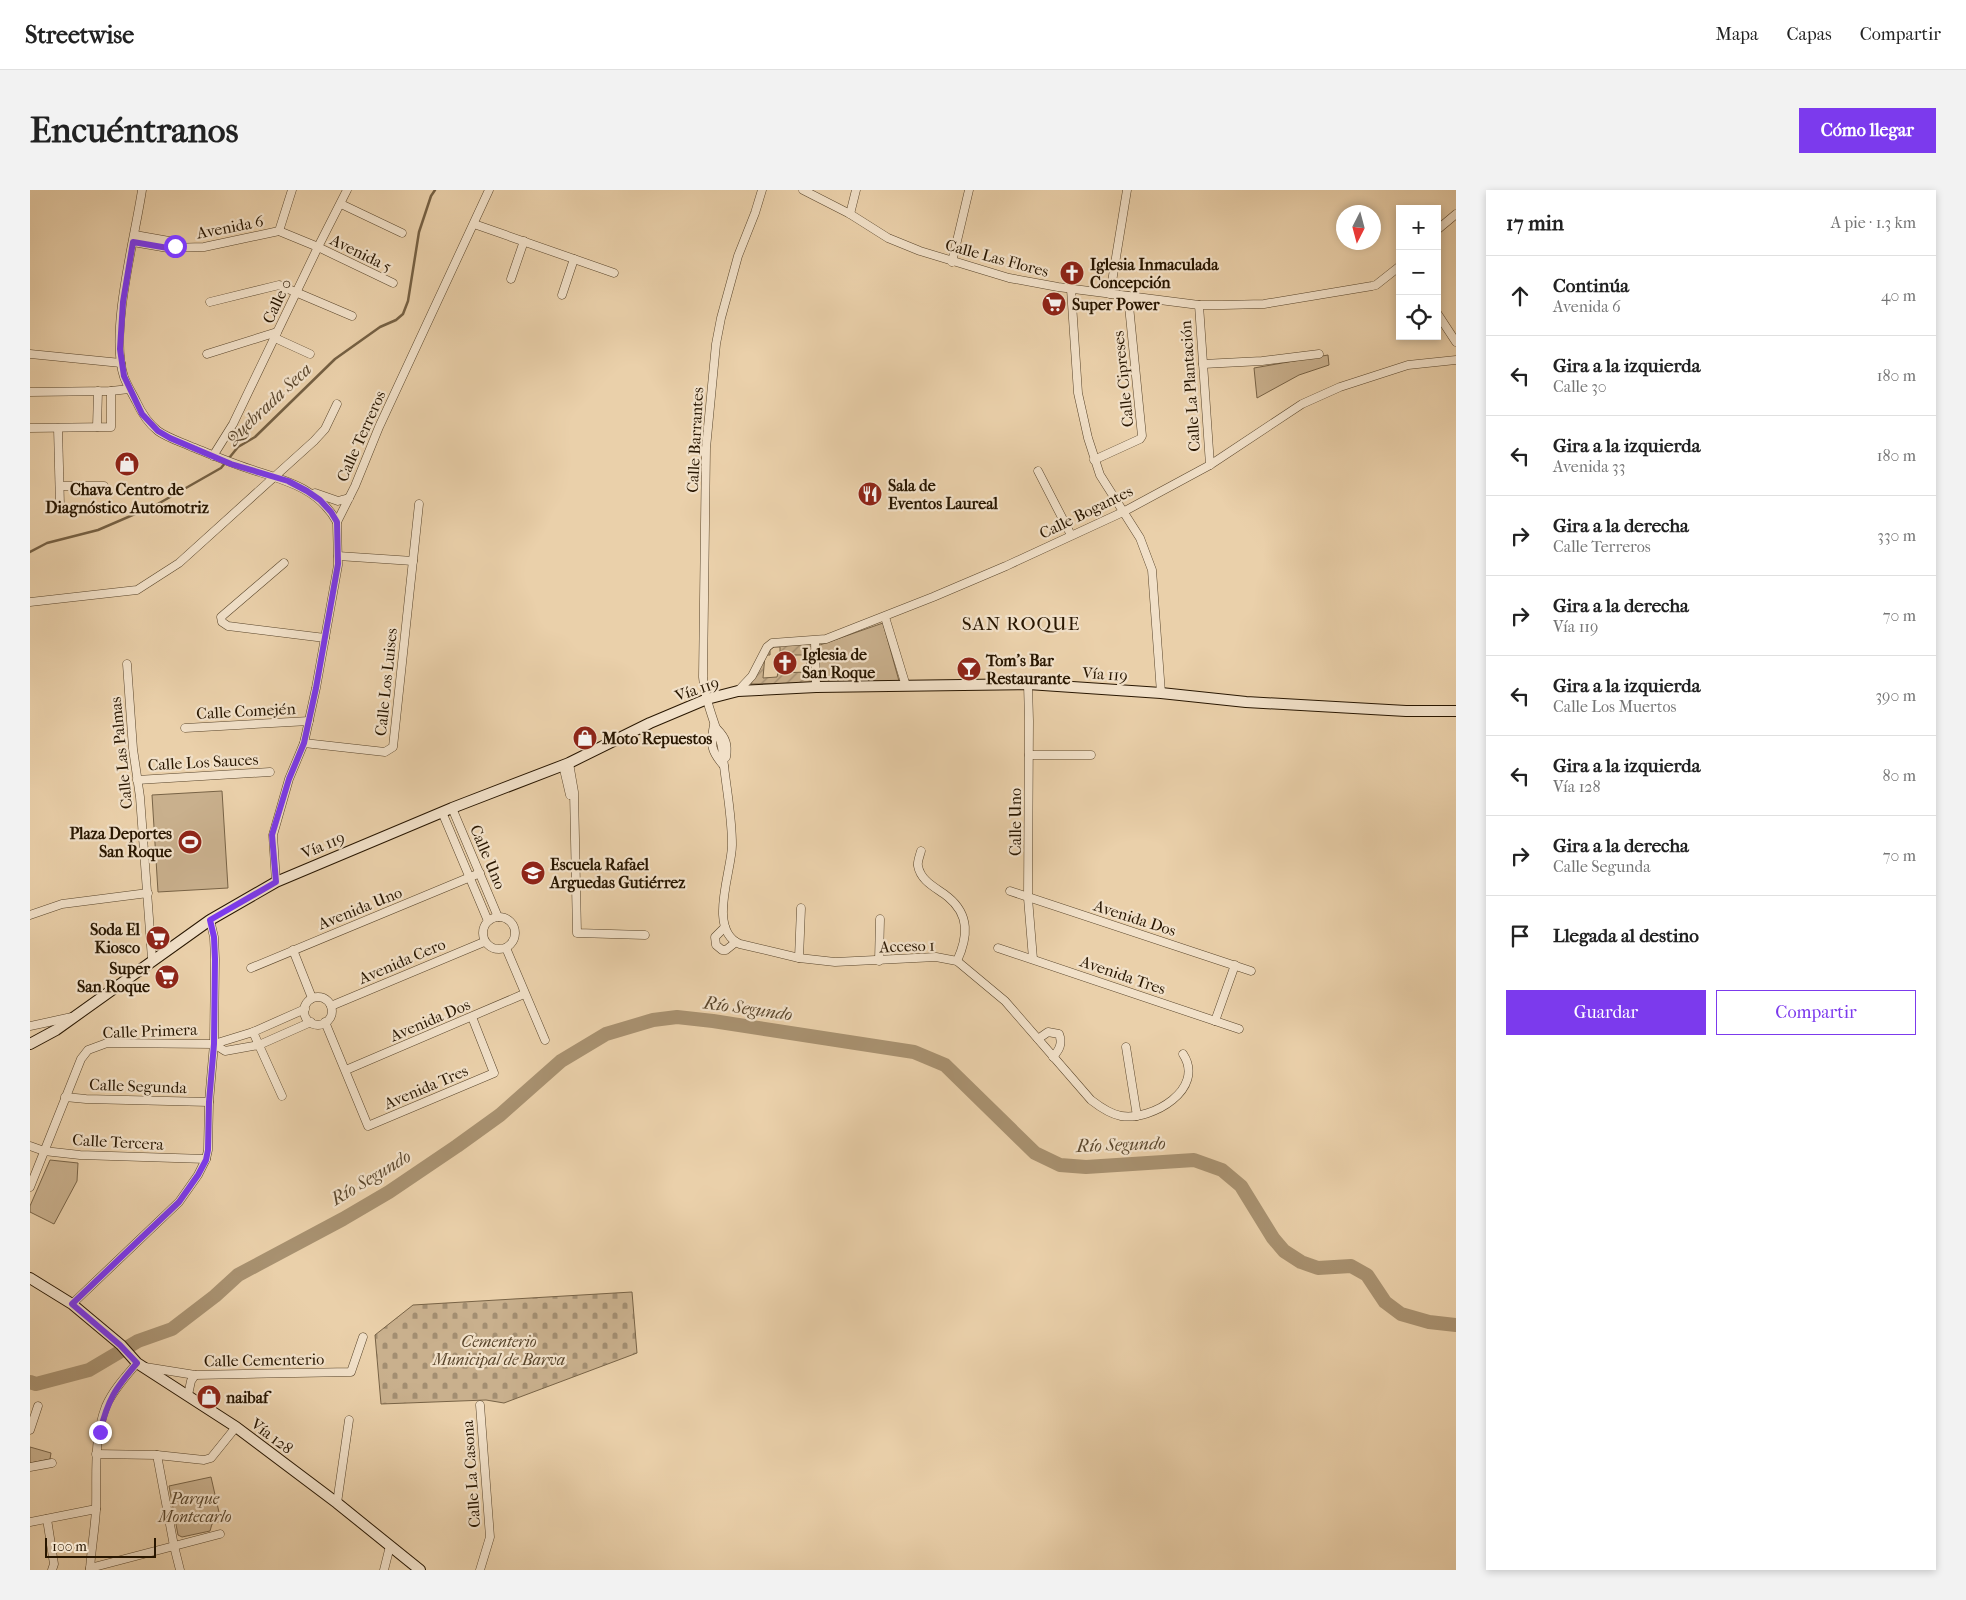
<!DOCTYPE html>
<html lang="es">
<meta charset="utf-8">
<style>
body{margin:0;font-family:"IM FELL French Canon",serif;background:#f2f2f2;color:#222}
.controls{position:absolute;right:15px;top:15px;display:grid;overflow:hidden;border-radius:0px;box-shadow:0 2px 8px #0003}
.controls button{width:45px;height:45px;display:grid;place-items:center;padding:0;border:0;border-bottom:1px solid #e0e0e0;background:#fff;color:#222;font:25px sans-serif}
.compass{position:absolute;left:1306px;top:15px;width:45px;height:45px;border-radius:50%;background:#fff;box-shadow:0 2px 8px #0003;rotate:186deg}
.scale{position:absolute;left:15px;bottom:12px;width:111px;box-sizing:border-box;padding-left:5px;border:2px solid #281600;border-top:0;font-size:14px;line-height:18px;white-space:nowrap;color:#281600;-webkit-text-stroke:4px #f1e0c8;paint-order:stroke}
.stop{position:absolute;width:15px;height:15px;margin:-11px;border:4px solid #7c3aed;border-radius:50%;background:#fff}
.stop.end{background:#7c3aed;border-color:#fff;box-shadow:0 1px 5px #0008}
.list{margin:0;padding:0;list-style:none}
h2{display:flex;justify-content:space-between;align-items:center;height:65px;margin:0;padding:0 20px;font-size:21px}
h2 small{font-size:16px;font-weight:400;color:#767676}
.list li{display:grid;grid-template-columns:32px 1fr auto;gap:15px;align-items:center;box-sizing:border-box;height:80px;padding:0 20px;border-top:1px solid #e0e0e0}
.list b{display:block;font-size:19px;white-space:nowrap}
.list p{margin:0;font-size:16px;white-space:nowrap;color:#767676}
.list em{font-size:16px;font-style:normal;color:#767676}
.actions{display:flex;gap:10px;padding:15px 20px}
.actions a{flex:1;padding:11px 0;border:1px solid #7c3aed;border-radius:0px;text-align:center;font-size:18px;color:#7c3aed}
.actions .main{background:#7c3aed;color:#fff}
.icon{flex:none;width:28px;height:28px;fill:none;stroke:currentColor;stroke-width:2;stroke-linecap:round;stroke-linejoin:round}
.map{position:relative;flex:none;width:1426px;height:1380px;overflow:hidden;border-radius:0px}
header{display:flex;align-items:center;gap:30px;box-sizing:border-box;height:70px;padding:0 25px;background:#fff;border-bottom:1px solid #e0e0e0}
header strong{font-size:24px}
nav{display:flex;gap:28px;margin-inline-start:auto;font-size:18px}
.intro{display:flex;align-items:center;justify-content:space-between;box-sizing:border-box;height:120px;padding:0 30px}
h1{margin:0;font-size:35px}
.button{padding:12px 22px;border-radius:0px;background:#7c3aed;color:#fff;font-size:18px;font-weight:700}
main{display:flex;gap:30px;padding:0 30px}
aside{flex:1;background:#fff;border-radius:0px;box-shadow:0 2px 8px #0003}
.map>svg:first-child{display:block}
.cemetery{fill:url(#cemetery-stones);stroke:#786346}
.park{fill:#c9b08d;stroke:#786346}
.garden{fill:url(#garden-furrows);stroke:#786346;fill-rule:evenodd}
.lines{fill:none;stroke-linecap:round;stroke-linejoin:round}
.stream{stroke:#756043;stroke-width:2.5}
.river{stroke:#a89170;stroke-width:14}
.street-casing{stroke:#58442a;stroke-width:9}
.secondary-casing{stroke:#281600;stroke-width:12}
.street{stroke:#f1e0c8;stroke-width:8}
.secondary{stroke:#f1e0c8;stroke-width:10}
.route{stroke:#7c3aed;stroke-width:6}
.labels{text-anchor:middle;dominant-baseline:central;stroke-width:4.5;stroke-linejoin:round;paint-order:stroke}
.street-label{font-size:16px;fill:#281600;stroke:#f1e0c8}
.poi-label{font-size:16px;font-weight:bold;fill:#281600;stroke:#f1e0c8;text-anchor:start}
.park-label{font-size:16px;font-style:italic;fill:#58442a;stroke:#f1e0c8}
.water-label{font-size:18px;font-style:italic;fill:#5b472d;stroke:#f1e0c8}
.quarter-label{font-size:19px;letter-spacing:1px;fill:#281600;stroke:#f1e0c8}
</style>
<header>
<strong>Streetwise</strong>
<nav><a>Mapa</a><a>Capas</a><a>Compartir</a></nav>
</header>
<div class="intro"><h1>Encuéntranos</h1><a class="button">Cómo llegar</a></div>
<main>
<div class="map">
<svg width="1426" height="1380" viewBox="0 0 1426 1380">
<defs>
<pattern id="cemetery-stones" width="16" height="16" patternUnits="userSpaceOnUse" patternTransform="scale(1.25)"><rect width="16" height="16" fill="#c9b08d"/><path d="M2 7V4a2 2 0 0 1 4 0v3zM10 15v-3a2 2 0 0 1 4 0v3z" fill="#a38e71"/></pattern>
<pattern id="garden-furrows" width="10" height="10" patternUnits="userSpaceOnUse" patternTransform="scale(1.25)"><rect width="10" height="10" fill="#c9b08d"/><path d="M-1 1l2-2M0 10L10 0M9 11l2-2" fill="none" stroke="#a38e71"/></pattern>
</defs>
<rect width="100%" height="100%" fill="#ead0aa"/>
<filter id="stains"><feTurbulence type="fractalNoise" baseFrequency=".004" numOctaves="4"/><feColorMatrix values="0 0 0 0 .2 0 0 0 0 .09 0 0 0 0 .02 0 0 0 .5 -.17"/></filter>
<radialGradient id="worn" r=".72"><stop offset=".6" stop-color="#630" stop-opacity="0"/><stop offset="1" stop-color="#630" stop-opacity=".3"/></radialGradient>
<polygon class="cemetery" points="602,1102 607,1163 474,1213 456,1210 351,1214 345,1145 383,1115"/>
<g class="park">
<polygon points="1298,165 1299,175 1269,185 1227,208 1224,178"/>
<polygon points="853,433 869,491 788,492 787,456"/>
<polygon points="192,601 198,698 128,702 122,605"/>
<polygon points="20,970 48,973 47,991 24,1034 0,1022 0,1016"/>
<polygon points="0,1257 21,1263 20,1269 0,1273"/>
<polygon points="181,1287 191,1331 182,1334 180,1341 152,1347 148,1345 139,1296"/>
</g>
<path class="garden" d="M782 454V493L721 494 736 461 740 456ZM744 457H750V465H776L777 482 748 483 747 487 733 488 735 465H740V460Z"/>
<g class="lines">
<polyline class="stream" points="0,362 17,353 68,340 126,315 191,278 208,257 225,247 305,169 350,137 366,130 373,124 378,111 389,42 401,6 405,0"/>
<polyline class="river" points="0,1192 6,1194 59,1180 108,1151 142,1139 185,1106 208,1085 313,1029 359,1002 427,956 470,925 531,871 576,844 623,830 647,827 683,831 884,862 915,875 1005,963 1030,975 1056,977 1164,970 1192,980 1211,996 1243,1048 1254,1061 1271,1072 1288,1078 1321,1076 1337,1085 1355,1112 1371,1124 1399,1132 1426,1135"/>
<defs>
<g id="street">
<path d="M112 0C105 48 79 143 94 187 97 195 102 203 106 211 111 222 118 233 128 241 138 248 151 252 162 257 185 266 206 275 229 282 261 292 290 301 307 332"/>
<path d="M732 0 725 23 708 66 691 128 686 154 676 258 673 487C675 510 684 531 691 553 693 560 693 568 694 576 697 602 702 628 702 655 702 681 677 740 710 754L769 768 805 772 906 767 927 771 975 811 1061 910C1070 917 1080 924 1091 926 1122 931 1176 899 1153 864"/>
<polyline points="773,0 820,24 858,48 890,61 979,88 1028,97 1169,115 1193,115 1234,114 1342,96 1346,95 1370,76"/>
<polyline points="311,14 372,43"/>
<polyline points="820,24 826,0"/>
<polyline points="444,34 584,83"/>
<polyline points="1407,40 1426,24"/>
<polyline points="249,41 262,0"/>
<polyline points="105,45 139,51 145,56"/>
<polyline points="103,52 138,58 174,57 249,41 288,57 363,93"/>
<polyline points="922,72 939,0"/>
<polyline points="481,89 494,51"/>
<polyline points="1041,99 1048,203 1058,248 1070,285 1110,348 1122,380 1131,503"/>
<polyline points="1080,104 1097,0"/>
<polyline points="532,105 544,69"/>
<polyline points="180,112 249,95 322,126"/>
<polyline points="1169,115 1180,275"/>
<polyline points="1407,123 1426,152"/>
<polyline points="245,148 280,164"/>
<polyline points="0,164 91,173"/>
<polyline points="177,164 247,142"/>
<polyline points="1173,174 1232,171 1289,164"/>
<polyline points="0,202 81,201 99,199"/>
<polyline points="67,237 68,201"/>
<polyline points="0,238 81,237 81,201"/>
<polyline points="28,238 30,316"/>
<polyline points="183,266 203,234 288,57 317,0"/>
<polyline points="1064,270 1110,249 1112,246 1098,106"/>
<polyline points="1008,281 1041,345"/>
<polyline points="30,296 74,296"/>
<polyline points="285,303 308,311 319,308"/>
<polyline points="308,366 383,371"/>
<polyline points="254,373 191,427 192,432 198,436 295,448"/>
<polyline points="0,412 107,400 149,373 284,251 295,239 307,214"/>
<polyline points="855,427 876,496"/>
<polyline points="785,451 786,497"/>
<polyline points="97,474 103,559 110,607 122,769"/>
<polyline points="998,494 999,531 998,708 1003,769"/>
<polyline points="708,501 722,486 737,457 742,453 796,449 903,407 976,376 1093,322 1180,275 1272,214 1310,197 1378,175 1426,170"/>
<path d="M684 535C680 555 681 561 694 576"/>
<polyline points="155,538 279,531"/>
<path d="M687 539C696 548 698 555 696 567"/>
<polyline points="274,553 355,562 363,557 389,314"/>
<polyline points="999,565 1061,565"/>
<polyline points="539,573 544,602 547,743 615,745"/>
<polyline points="533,575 540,605"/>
<polyline points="107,590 240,582"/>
<polyline points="422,618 468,727"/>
<polyline points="412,622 458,731"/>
<path d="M891 661C890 665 887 672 888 676 891 692 907 698 918 707 940 725 938 747 927 771"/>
<polyline points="246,692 243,645 259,589 274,553 286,498 308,375 307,332 325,296 349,237 459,0"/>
<polyline points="980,701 1221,781"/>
<polyline points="0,725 32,714 118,703"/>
<circle cx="469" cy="743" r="16"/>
<polyline points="695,737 685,747 686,755 692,760 696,760 706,752"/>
<polyline points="476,758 515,850"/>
<polyline points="968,758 1209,839"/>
<polyline points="263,760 282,808"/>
<polyline points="769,768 771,718"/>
<polyline points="849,771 850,729"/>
<polyline points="221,778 450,683"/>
<circle cx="288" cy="821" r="14"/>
<polyline points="301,816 454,752"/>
<polyline points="1185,831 1205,775"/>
<polyline points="295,832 338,936 464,883 442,827"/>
<polyline points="0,836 42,827"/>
<polyline points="223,842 252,906"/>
<path d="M1008 849 1018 842 1029 844C1033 854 1029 860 1023 867"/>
<polyline points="184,854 195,861 229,855 281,832"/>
<polyline points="1096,857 1107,926"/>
<polyline points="316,880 494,804"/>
<polyline points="35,907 56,909 179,912"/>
<polyline points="0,956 14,961 50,965 176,969"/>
<polyline points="0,997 51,869 58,860 77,853 184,854 223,842 275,819"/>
<polyline points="42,1114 149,1012 168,985 176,969 178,960 179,912 184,854 185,769 184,747 180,730"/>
<polyline points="115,1177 165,1185 321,1182 333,1147"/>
<polyline points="158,1205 161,1191 165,1185"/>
<polyline points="450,1215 460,1347 450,1380"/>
<polyline points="0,1240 8,1216"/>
<polyline points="66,1264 127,1265 174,1270 181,1268 206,1237"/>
<polyline points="127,1265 144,1356 150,1380"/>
<polyline points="0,1277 22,1273"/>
<polyline points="307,1313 319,1230"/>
<polyline points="17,1329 24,1374 22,1380"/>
<polyline points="0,1332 66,1319"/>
<polyline points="60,1378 190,1344"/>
<path d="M60 1380C61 1360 65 1339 66 1319 67 1284 63 1250 76 1216 83 1200 96 1186 107 1173"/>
<polyline points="354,1380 360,1356"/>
</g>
<g id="secondary">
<polyline points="0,854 26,840 180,730 246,692 422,618 539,573 620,533 677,509 708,501 786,497 998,494 1131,503 1216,512 1376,521 1426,521"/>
<polyline points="0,1088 42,1114 91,1155 107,1173 206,1237 307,1313 390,1380"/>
</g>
</defs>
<use href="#street" class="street-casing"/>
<use href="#secondary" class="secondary-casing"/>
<use href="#street" class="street"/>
<use href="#secondary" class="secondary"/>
</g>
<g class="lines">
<path class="route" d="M70 1242C78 1209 85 1199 107 1173L90 1155 42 1114 149 1012 168 985 176 970 178 960 179 912 184 854 185 769 184 747 180 730 246 692 242 645 259 589 274 553 286 498 308 374 307 332 301 322 290 310 277 301 258 291 201 274 140 248 128 241 112 224 94 186 90 159 93 112 103 52 138 58 145 56"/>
</g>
<defs>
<symbol id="church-disc" viewBox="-11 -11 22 22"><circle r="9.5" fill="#8f2418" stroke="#f1e0c8"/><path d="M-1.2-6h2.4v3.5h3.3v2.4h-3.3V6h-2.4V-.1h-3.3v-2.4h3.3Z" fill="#fff"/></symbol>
<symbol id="supermarket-disc" viewBox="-11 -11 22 22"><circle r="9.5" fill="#8f2418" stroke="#f1e0c8"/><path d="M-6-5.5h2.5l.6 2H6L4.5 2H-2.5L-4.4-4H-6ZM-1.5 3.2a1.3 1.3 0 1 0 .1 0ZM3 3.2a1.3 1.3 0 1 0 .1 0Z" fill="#fff"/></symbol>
<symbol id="shop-disc" viewBox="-11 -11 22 22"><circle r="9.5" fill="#8f2418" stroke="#f1e0c8"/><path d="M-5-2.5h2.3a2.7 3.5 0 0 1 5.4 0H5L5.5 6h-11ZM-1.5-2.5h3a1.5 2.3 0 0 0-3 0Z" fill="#fff"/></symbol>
<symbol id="restaurant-disc" viewBox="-11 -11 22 22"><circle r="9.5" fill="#8f2418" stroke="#f1e0c8"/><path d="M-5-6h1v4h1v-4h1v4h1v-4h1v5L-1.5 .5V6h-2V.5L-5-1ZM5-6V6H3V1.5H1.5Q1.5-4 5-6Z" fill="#fff"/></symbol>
<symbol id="bar-disc" viewBox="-11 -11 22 22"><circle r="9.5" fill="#8f2418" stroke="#f1e0c8"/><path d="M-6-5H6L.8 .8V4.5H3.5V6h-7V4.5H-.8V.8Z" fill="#fff"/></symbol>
<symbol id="stadium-disc" viewBox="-11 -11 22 22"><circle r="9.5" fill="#8f2418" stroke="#f1e0c8"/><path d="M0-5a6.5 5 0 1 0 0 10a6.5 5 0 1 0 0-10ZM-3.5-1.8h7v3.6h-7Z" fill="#fff"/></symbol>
<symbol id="school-disc" viewBox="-11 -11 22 22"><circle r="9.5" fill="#8f2418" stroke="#f1e0c8"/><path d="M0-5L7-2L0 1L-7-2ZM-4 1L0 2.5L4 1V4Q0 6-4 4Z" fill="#fff"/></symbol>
</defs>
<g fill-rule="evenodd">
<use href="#church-disc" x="1028" y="69" width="28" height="28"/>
<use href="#supermarket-disc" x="1010" y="100" width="28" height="28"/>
<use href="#shop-disc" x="83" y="260" width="28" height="28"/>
<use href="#restaurant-disc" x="826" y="290" width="28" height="28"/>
<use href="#church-disc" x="741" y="459" width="28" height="28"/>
<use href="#bar-disc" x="925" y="465" width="28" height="28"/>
<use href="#shop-disc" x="541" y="534" width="28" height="28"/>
<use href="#stadium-disc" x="146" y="638" width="28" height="28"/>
<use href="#school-disc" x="489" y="669" width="28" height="28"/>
<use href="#supermarket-disc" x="114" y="734" width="28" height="28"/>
<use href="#supermarket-disc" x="123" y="773" width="28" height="28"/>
<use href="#shop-disc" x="165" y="1193" width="28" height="28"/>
</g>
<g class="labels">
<g class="street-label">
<text transform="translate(200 37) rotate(-11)">Avenida 6</text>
<text transform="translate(331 63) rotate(26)">Avenida 5</text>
<text transform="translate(967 68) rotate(15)">Calle Las Flores</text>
<text transform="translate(247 111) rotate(-65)">Calle 0</text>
<text transform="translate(1093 189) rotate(-96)">Calle Cipreses</text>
<text transform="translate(1160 196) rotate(-94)">Calle La Plantación</text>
<text transform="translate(331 246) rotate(-66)">Calle Terreros</text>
<text transform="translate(665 250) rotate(-87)">Calle Barrantes</text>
<text transform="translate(1056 322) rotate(-26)">Calle Bogantes</text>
<text transform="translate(1075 484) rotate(4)">Vía 119</text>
<text transform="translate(356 492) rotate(-84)">Calle Los Luises</text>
<text transform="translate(667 499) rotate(-19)">Vía 119</text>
<text transform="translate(216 521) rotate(-3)">Calle Comején</text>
<text transform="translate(91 563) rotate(-96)">Calle Las Palmas</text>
<text transform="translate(173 572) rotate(-3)">Calle Los Sauces</text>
<text transform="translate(985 632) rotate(-90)">Calle Uno</text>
<text transform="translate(293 655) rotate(-23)">Vía 119</text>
<text transform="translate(458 667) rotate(67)">Calle Uno</text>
<text transform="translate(330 718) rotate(-22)">Avenida Uno</text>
<text transform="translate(1105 728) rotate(18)">Avenida Dos</text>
<text transform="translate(877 756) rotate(-2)">Acceso 1</text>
<text transform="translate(372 771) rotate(-23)">Avenida Cero</text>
<text transform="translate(1093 785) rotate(19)">Avenida Tres</text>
<text transform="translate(400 830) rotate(-23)">Avenida Dos</text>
<text transform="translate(120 841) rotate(-2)">Calle Primera</text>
<text transform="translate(108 896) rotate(2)">Calle Segunda</text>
<text transform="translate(396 897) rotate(-23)">Avenida Tres</text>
<text transform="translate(88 952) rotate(3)">Calle Tercera</text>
<text transform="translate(234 1170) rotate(-1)">Calle Cementerio</text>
<text transform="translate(242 1246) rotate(37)">Vía 128</text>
<text transform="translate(441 1284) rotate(-94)">Calle La Casona</text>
</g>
<g class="poi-label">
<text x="1060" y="74">Iglesia Inmaculada<tspan x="1060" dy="18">Concepción</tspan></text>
<text x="1042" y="114">Super Power</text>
<text x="858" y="295">Sala de<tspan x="858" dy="18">Eventos Laureal</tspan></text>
<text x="97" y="299" text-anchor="middle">Chava Centro de<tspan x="97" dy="18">Diagnóstico Automotriz</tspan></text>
<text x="772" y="464">Iglesia de<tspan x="772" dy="18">San Roque</tspan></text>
<text x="956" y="470">Tom's Bar<tspan x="956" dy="18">Restaurante</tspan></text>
<text x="572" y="548">Moto Repuestos</text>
<text x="142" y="643" text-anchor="end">Plaza Deportes<tspan x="142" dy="18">San Roque</tspan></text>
<text x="520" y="674">Escuela Rafael<tspan x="520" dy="18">Arguedas Gutiérrez</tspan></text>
<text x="110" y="739" text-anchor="end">Soda El<tspan x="110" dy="18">Kiosco</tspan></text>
<text x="120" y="778" text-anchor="end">Super<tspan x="120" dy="18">San Roque</tspan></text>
<text x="196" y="1207">naibaf</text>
</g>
<g class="park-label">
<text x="469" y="1151">Cementerio<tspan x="469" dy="18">Municipal de Barva</tspan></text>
<text x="165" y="1308">Parque<tspan x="165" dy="18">Montecarlo</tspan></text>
</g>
<g class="water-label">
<text transform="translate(239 214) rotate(-43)">Quebrada Seca</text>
<text transform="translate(718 819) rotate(8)">Río Segundo</text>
<text transform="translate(1091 955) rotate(-2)">Río Segundo</text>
<text transform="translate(341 988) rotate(-31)">Río Segundo</text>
</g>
<g class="quarter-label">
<text x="991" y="434">SAN ROQUE</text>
</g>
</g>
<rect width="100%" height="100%" filter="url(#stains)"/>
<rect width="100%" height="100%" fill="url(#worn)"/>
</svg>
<div class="controls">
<button>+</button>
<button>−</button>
<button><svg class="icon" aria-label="locate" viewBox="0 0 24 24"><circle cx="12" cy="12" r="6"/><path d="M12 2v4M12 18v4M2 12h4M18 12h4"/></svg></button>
</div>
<svg class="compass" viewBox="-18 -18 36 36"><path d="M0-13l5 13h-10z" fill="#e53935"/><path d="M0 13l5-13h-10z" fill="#767676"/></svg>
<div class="scale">100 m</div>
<div class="stop" style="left:145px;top:56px"></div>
<div class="stop end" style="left:70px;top:1242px"></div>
</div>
<aside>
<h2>17 min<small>A pie · 1.3 km</small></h2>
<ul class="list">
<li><svg class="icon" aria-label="ahead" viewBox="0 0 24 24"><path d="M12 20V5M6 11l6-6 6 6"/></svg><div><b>Continúa</b><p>Avenida 6</p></div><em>40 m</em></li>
<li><svg class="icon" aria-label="left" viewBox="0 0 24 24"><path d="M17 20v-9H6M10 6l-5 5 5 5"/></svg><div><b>Gira a la izquierda</b><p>Calle 30</p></div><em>180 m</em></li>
<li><svg class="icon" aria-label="left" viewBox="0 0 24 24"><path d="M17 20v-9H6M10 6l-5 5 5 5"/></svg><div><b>Gira a la izquierda</b><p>Avenida 33</p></div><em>180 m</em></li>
<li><svg class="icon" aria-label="right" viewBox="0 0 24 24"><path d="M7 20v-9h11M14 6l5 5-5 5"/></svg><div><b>Gira a la derecha</b><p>Calle Terreros</p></div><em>330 m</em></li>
<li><svg class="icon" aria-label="right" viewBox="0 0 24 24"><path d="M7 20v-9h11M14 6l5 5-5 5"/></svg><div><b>Gira a la derecha</b><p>Vía 119</p></div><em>70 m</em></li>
<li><svg class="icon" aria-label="left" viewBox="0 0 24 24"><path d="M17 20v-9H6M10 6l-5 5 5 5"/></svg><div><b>Gira a la izquierda</b><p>Calle Los Muertos</p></div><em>390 m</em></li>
<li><svg class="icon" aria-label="left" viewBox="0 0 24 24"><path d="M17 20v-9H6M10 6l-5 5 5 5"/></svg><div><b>Gira a la izquierda</b><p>Vía 128</p></div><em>80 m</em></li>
<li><svg class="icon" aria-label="right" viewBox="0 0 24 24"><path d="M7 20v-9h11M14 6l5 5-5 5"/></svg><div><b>Gira a la derecha</b><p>Calle Segunda</p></div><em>70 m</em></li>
<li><svg class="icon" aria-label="arrive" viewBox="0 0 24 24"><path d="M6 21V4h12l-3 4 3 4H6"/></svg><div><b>Llegada al destino</b></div></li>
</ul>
<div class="actions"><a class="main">Guardar</a><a>Compartir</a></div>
</aside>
</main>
